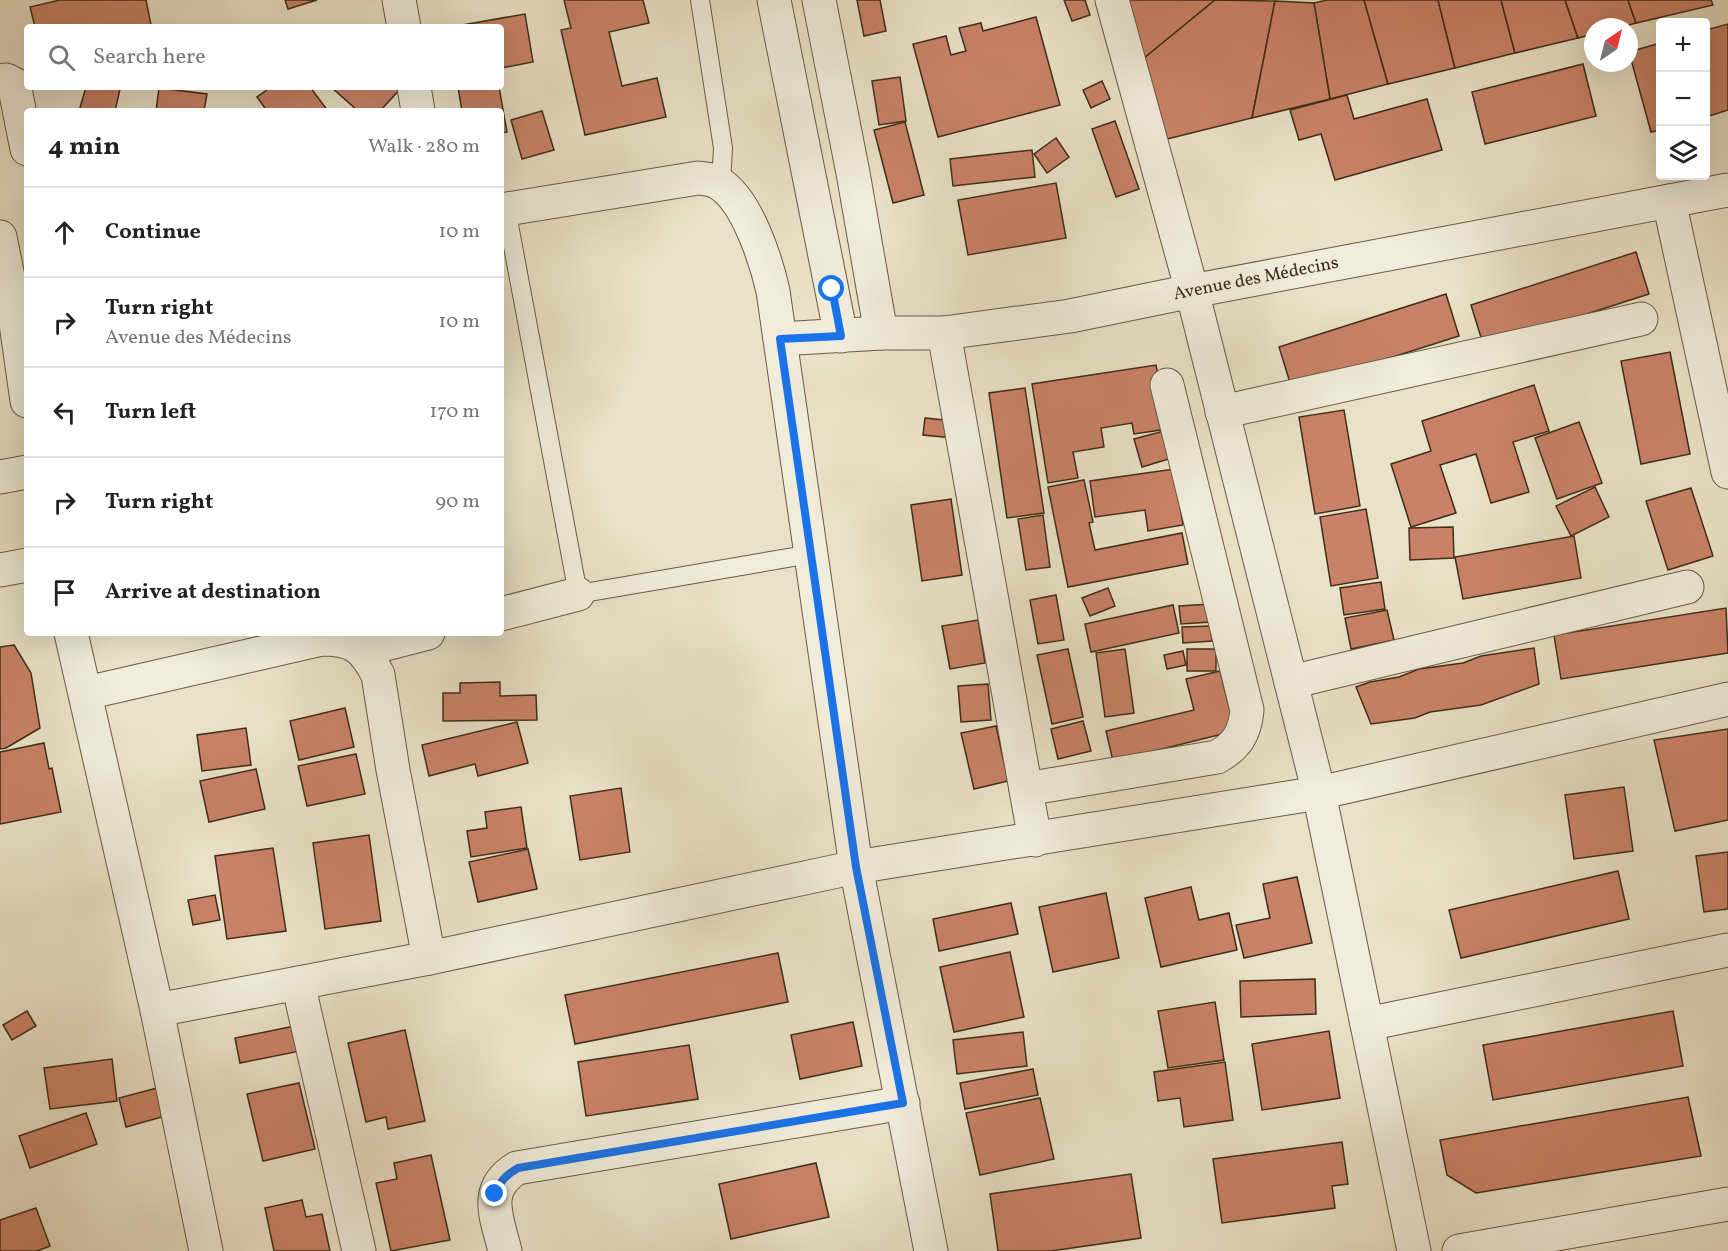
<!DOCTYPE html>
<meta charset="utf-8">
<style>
body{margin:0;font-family:Vollkorn,serif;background:#f6f6f6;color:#222}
.controls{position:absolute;right:18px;top:18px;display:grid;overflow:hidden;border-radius:6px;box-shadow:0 6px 24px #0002}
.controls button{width:54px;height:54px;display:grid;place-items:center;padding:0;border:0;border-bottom:2px solid #e0e0e0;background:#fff;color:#222;font:30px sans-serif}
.compass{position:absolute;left:1584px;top:18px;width:54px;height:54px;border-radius:50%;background:#fff;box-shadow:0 6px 24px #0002;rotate:35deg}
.stop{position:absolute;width:18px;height:18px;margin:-14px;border:4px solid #1a73e8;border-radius:50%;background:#fff}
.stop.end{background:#1a73e8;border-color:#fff;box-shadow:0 2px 6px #0008}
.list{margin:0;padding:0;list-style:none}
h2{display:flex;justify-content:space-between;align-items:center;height:78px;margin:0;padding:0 24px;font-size:26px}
h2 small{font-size:20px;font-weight:400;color:#767676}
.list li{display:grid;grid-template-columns:39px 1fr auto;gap:18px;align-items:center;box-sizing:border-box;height:90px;padding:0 24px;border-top:2px solid #e0e0e0}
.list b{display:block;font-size:22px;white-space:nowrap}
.list p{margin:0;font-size:20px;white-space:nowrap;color:#767676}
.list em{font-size:20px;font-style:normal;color:#767676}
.icon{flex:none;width:33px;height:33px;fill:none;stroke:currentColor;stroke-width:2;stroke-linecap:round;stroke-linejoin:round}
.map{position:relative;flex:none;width:1728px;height:1251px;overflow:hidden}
.search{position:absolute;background:#fff;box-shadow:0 6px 24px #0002;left:24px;top:24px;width:480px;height:66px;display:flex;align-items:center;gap:15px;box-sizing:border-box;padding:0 21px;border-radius:6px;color:#767676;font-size:22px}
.panel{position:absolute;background:#fff;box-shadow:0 6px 24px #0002;left:24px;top:108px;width:480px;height:528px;border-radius:6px}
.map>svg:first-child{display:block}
.building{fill:#c98267;stroke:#3f2d19;stroke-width:1.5}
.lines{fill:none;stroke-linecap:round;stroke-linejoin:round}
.lane-casing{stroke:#6a5a45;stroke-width:20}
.street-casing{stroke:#6a5a45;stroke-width:35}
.lane{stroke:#f1ecdb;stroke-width:18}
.street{stroke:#f1ecdb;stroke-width:33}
.route{stroke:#1a73e8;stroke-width:8}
.labels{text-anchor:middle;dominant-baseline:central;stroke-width:4.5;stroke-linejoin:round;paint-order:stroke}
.street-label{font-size:18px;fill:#3f2d19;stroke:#f1ecdb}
</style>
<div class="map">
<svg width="1728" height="1251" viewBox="0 0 1728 1251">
<rect width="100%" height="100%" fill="#eae2c8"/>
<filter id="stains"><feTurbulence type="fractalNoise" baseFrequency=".00333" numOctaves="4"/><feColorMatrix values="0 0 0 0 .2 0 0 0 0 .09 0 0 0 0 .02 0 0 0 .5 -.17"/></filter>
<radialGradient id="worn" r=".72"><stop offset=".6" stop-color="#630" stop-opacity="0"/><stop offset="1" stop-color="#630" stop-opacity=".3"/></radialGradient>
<g class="building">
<polygon points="60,0 146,0 151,25 141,27 35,27 30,7"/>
<polygon points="285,0 317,0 288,9"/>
<polygon points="564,0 643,0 649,23 609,32 622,86 657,78 666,117 585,135 561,30 571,28"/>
<polygon points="857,0 880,0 886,31 864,36"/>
<polygon points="1064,0 1085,0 1090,15 1072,21"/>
<polygon points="1129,0 1215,0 1143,59"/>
<polygon points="1215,0 1275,1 1252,118 1163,140 1143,59"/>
<polygon points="1327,0 1364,0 1388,84 1330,99 1314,3"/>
<polygon points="1364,0 1438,0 1455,68 1388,84"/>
<polygon points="1438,0 1501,0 1515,53 1455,68"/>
<polygon points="1501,0 1565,0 1578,38 1515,53"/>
<polygon points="1565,0 1628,0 1636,23 1622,27 1593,27 1593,34 1578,38"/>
<polygon points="1628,0 1711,0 1713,5 1636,23"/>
<polygon points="1275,1 1314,3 1330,99 1252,118"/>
<polygon points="525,14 533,62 501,68 501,27 451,27"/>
<polygon points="1036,17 1060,105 938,137 913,44 946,36 951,55 966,51 959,28 981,23 983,31"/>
<polygon points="1728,24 1728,110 1706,117 1706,30"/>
<polygon points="1660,43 1660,130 1651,132 1629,52"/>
<polygon points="1583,64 1596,116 1485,144 1472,92"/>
<polygon points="900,77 906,121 879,125 872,81"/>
<polygon points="1102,81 1110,99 1091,108 1083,90"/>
<polygon points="86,87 120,89 115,111 79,111"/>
<polygon points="271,87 310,87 328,111 267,111 257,97"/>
<polygon points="331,87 402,87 380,111 358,111"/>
<polygon points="458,87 499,87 507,132 501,133 501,111 462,111"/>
<polygon points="159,88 207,94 204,111 156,111"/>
<polygon points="1347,95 1354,119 1427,99 1442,150 1335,180 1321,134 1299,140 1290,110"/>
<polygon points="542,111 554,150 522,159 511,120"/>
<polygon points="1115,121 1139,189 1116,197 1092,129"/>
<polygon points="905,122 924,195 893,203 874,130"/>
<polygon points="1056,138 1069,157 1047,173 1034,154"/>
<polygon points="1032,150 1035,177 953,186 950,159"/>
<polygon points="1056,183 1066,238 968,255 958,200"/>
<polygon points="1636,252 1649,294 1484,347 1471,305"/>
<polygon points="1446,294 1459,336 1292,389 1279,347"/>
<polygon points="1670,352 1690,454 1641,464 1621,361"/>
<polygon points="1156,365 1167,429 1134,434 1132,423 1101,428 1104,447 1073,452 1078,478 1048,483 1032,384"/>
<polygon points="1534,385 1549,431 1513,442 1529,492 1491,503 1476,454 1440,465 1456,513 1411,527 1391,464 1431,451 1422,421"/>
<polygon points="1025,388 1044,513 1007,518 989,393"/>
<polygon points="1344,410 1360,506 1315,514 1299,417"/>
<polygon points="925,418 954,421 953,438 923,435"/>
<polygon points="1579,422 1602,483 1557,499 1535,438"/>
<polygon points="1164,431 1172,458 1142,467 1134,439"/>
<polygon points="1174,469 1183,525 1148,531 1145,510 1095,517 1090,481"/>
<polygon points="1084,480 1093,522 1089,523 1095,550 1182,533 1188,564 1068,587 1048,487"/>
<polygon points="1595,487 1609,517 1571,536 1556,506"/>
<polygon points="1691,488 1713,556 1668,570 1646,501"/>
<polygon points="951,499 962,575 922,581 911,505"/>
<polygon points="1366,509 1378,578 1331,586 1320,517"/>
<polygon points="1043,515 1050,567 1026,570 1018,519"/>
<polygon points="1453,527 1454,558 1410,560 1409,528"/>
<polygon points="1574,536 1581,578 1463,599 1455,557"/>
<polygon points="1381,582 1385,609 1344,615 1340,588"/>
<polygon points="1108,588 1115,606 1090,616 1082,598"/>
<polygon points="1056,595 1064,640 1038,644 1030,600"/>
<polygon points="1210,604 1211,622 1181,624 1179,606"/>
<polygon points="1173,605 1179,633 1091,652 1085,624"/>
<polygon points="1726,608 1728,653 1561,679 1554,635"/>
<polygon points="1387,610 1394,640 1351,649 1345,618"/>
<polygon points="978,620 985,663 950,669 942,626"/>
<polygon points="1210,626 1212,641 1183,643 1182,627"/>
<polygon points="14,645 31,673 40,728 6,748 0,749 0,647"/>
<polygon points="1534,648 1539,684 1481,705 1430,712 1415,718 1371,724 1356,687 1370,682 1399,677 1419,669 1463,663 1481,656"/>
<polygon points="1068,649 1083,717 1052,724 1037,655"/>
<polygon points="1125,649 1134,713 1105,717 1096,653"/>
<rect x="1187" y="649" width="29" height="22"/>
<polygon points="1183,651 1186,665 1167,669 1164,655"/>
<polygon points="1220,671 1235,731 1113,761 1106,731 1194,710 1186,679"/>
<polygon points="500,682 500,696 536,695 537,720 443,721 443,693 460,693 460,683"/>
<polygon points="988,684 991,720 961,722 958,686"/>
<polygon points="345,708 354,747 299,760 290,721"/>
<polygon points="1083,721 1091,751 1058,759 1051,729"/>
<polygon points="517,722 528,763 478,776 475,764 429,776 422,745"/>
<polygon points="996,726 1008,781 974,789 961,733"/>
<polygon points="246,728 251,765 202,771 197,735"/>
<polygon points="1728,729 1728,820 1675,831 1654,740"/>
<polygon points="44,743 49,769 52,768 61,812 0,824 0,752"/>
<polygon points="356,754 365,794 307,806 298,766"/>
<polygon points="256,769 265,809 209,822 200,781"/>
<polygon points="1624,787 1633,851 1574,859 1565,795"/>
<polygon points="621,788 630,852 580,860 570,796"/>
<polygon points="521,807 527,848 471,857 467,831 487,828 485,812"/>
<polygon points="369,835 381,921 325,929 313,843"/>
<polygon points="273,848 286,931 227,939 215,856"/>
<polygon points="528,849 537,889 478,902 469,862"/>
<polygon points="1728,852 1728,909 1704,912 1696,856"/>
<polygon points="1618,871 1629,919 1461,958 1449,910"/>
<polygon points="1297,877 1312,943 1244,958 1236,925 1270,918 1263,884"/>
<polygon points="1191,887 1199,920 1229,913 1237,950 1161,967 1145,898"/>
<polygon points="1106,893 1119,958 1053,972 1039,907"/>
<polygon points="215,895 220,920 193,925 188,900"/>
<polygon points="1011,903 1018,934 939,951 933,919"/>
<polygon points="1010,952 1024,1017 954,1032 940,967"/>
<polygon points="778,953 788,1002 575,1044 565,995"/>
<polygon points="1315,979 1316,1014 1241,1017 1240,981"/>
<polygon points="1215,1002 1224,1060 1168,1068 1158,1011"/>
<polygon points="27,1011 36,1026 12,1040 3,1025"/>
<polygon points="1673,1011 1683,1066 1493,1100 1483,1045"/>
<polygon points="853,1022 862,1066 800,1079 791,1035"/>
<polygon points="295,1026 300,1051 240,1063 235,1038"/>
<polygon points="405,1030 425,1121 388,1129 386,1117 366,1122 348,1043"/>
<polygon points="1329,1031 1340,1098 1262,1110 1252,1044"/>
<polygon points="1023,1032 1027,1066 957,1074 953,1040"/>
<polygon points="689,1045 698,1099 586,1116 578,1062"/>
<polygon points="112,1059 117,1101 50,1109 44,1068"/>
<polygon points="1225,1062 1233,1120 1184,1127 1180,1098 1158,1101 1154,1072"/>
<polygon points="1033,1069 1038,1095 965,1109 960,1083"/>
<polygon points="299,1083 315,1149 263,1161 247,1094"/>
<polygon points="161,1087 169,1115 126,1127 119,1098"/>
<polygon points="1688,1097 1701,1156 1476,1193 1447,1175 1440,1140"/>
<polygon points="1040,1098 1054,1159 980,1175 966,1113"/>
<polygon points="86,1113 97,1144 30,1168 19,1136"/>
<polygon points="1342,1142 1348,1184 1332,1186 1335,1208 1222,1223 1213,1159"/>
<polygon points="431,1155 450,1240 391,1251 376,1183 397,1179 394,1163"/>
<polygon points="816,1163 829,1217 731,1239 719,1184"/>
<polygon points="1131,1174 1141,1238 1051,1251 998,1251 990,1194"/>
<polygon points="302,1200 306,1217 322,1214 330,1251 274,1251 265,1208"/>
<polygon points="36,1208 50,1246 37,1251 0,1251 0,1220"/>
</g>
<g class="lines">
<defs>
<g id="lane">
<polyline points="700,0 723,148 721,184"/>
<polyline points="506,209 578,594 811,554"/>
</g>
<g id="street">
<polyline points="399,0 404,27"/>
<polyline points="774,0 841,336"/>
<polyline points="819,0 853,173 881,333"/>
<polyline points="1112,0 1192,291 1319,793 1414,1251"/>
<polyline points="0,81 6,80 14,84 27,149"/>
<polyline points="414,87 418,111"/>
<polyline points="1669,201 1728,472"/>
<path d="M501 210 698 178C706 179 713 179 720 184 747 201 766 260 773 291L856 867 931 1251"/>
<polyline points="0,237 13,302 27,401"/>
<polyline points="944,333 1035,840"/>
<polyline points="780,339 881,333 944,333 1070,316 1192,291 1728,190"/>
<polyline points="1222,412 1641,319"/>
<polyline points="0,477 27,472"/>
<polyline points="0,570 27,565"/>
<polyline points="501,614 578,594"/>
<polyline points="71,633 157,1010 206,1251"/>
<polyline points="362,650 428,633"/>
<polyline points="1291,682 1687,587"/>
<path d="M86 693 322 639C353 639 364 647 378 675L393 770 429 958"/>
<path d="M1026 789 1217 757C1237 746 1245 733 1247 710L1167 385"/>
<polyline points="298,983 359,1251"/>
<polyline points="157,1010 429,958 856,867 1319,793 1728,699"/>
<polyline points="1367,1024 1728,950"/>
<path d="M505 1251C497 1218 482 1189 517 1168L903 1103"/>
<polyline points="1459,1251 1728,1204"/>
</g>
</defs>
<use href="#lane" class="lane-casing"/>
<use href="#street" class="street-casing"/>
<use href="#lane" class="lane"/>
<use href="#street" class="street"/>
</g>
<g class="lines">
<path class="route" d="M495 1194C500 1181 506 1175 518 1168L903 1103 856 867 780 339 841 336 832 289"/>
</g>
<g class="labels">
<g class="street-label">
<text transform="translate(1256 279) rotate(-11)">Avenue des Médecins</text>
</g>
</g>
<rect width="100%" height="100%" filter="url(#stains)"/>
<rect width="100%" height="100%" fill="url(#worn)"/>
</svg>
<div class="controls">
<button>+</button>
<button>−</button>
<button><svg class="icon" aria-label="layers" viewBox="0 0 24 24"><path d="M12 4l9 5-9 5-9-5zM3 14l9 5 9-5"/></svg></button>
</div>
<svg class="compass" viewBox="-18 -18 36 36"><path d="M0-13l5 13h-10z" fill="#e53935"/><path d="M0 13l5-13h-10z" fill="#767676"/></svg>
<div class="stop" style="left:832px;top:289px"></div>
<div class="stop end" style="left:495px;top:1194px"></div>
<div class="search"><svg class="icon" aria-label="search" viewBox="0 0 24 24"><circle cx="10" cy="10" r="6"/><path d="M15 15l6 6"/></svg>Search here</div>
<section class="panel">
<h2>4 min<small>Walk · 280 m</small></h2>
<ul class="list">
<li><svg class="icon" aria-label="ahead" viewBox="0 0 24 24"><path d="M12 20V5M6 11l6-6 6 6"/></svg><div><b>Continue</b></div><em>10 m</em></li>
<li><svg class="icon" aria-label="right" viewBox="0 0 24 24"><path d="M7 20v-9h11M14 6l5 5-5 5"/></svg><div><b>Turn right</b><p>Avenue des Médecins</p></div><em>10 m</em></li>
<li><svg class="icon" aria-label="left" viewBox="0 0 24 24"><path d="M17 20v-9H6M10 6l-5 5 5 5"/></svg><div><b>Turn left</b></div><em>170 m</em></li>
<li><svg class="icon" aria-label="right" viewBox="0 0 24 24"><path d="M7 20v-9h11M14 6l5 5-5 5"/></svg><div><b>Turn right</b></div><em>90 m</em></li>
<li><svg class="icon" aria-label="arrive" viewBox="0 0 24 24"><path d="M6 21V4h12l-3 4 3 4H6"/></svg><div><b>Arrive at destination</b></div></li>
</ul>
</section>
</div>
